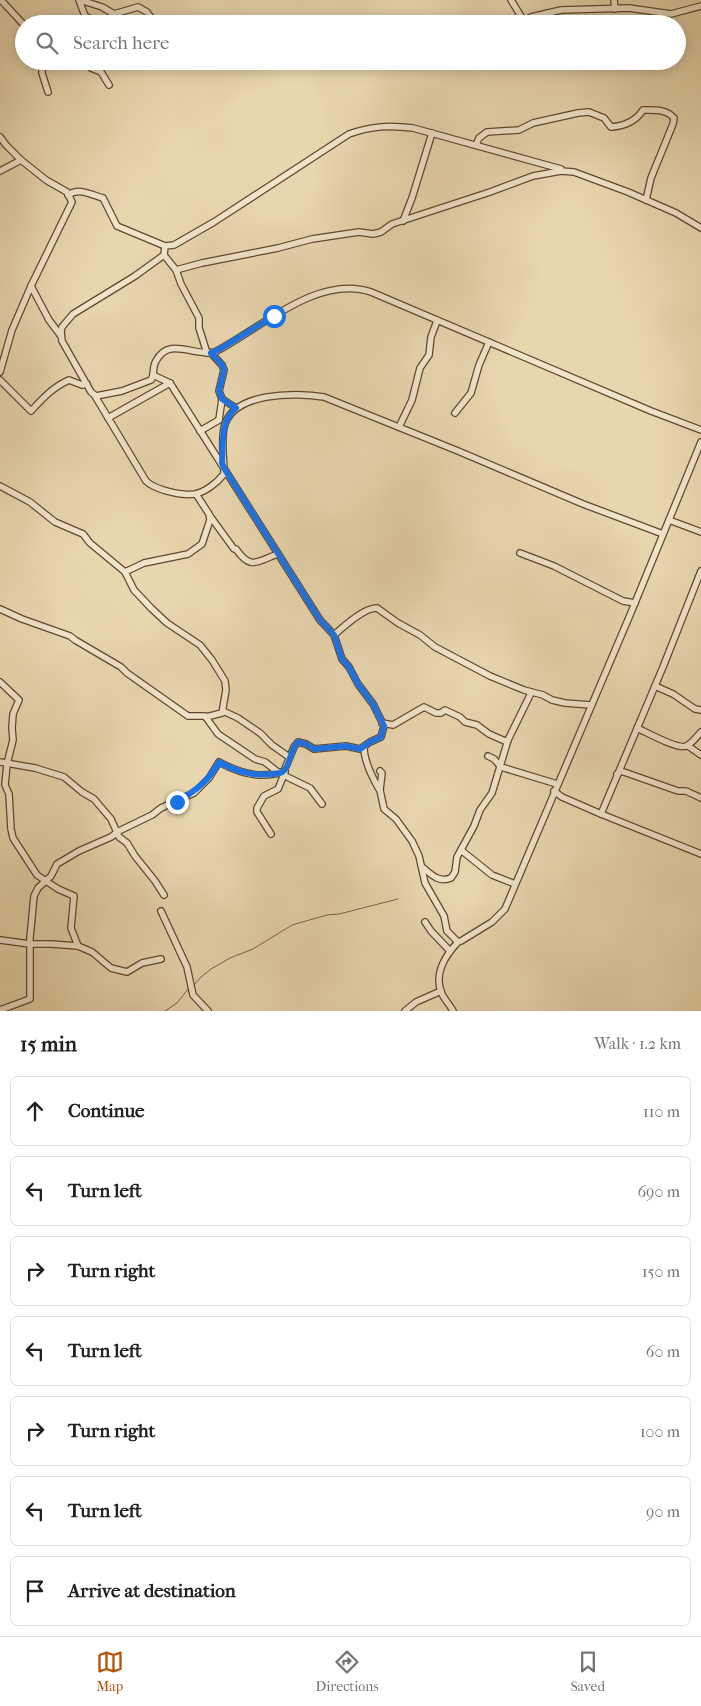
<!DOCTYPE html>
<meta charset="utf-8">
<style>
body{margin:0;font-family:"IM FELL French Canon",serif;background:#f6f6f6;color:#202124}
.stop{position:absolute;width:15px;height:15px;margin:-11px;border:4px solid #1a73e8;border-radius:50%;background:#fff}
.stop.end{background:#1a73e8;border-color:#fff;box-shadow:0 1px 5px #0008}
.list{margin:0;padding:0;list-style:none}
h2{display:flex;justify-content:space-between;align-items:center;height:65px;margin:0;padding:0 20px;font-size:21px}
h2 small{font-size:16px;font-weight:400;color:#757577}
.list li{display:grid;grid-template-columns:32px 1fr auto;gap:15px;align-items:center;box-sizing:border-box;height:70px;margin:0 10px 10px;padding:0 10px;border:1px solid #e0e0e0;border-radius:8px}
.list b{display:block;font-size:19px;white-space:nowrap}
.list em{font-size:16px;font-style:normal;color:#757577}
.icon{flex:none;width:28px;height:28px;fill:none;stroke:currentColor;stroke-width:2;stroke-linecap:round;stroke-linejoin:round}
.map{position:relative;flex:none;width:701px;height:1011px;overflow:hidden}
.search{position:absolute;background:#fff;box-shadow:0 2px 12px #0003;left:15px;right:15px;top:15px;height:55px;display:flex;align-items:center;gap:12px;box-sizing:border-box;padding:0 18px;border-radius:28px;color:#757577;font-size:19px}
.sheet{height:625px;background:#fff}
nav{display:flex;justify-content:space-around;align-items:center;box-sizing:border-box;height:70px;border-top:1px solid #e0e0e0;background:#fff;font-size:14px;color:#757577}
nav a{display:grid;justify-items:center;gap:2px}
nav .on{color:#b45309}
.map>svg:first-child{display:block}
.lines{fill:none;stroke-linecap:round;stroke-linejoin:round}
.stream{stroke:#7a6346;stroke-width:1}
.minor-casing{stroke:#60472c;stroke-width:8}
.minor{stroke:#f0e4cb;stroke-width:5.5}
.route{stroke:#1a73e8;stroke-width:6}
</style>
<div class="map">
<svg width="701" height="1011" viewBox="0 0 701 1011">
<rect width="100%" height="100%" fill="#e8d6af"/>
<filter id="stains"><feTurbulence type="fractalNoise" baseFrequency=".004" numOctaves="4"/><feColorMatrix values="0 0 0 0 .2 0 0 0 0 .09 0 0 0 0 .02 0 0 0 .5 -.17"/></filter>
<radialGradient id="worn" r=".72"><stop offset=".6" stop-color="#630" stop-opacity="0"/><stop offset="1" stop-color="#630" stop-opacity=".3"/></radialGradient>
<g class="lines">
<g class="stream">
<polyline points="193,986 201,977 211,969 230,958 253,949 292,925 327,915 339,914 398,899"/>
<polyline points="165,1011 177,1003 189,988"/>
</g>
<defs>
<g id="minor">
<polyline points="1,0 24,25"/>
<polyline points="79,0 85,16 101,24"/>
<polyline points="80,0 102,7 114,14 138,7 147,12 152,19"/>
<polyline points="511,0 522,18 526,20 531,17 561,10 629,8 671,14 701,6"/>
<polyline points="614,0 615,9"/>
<polyline points="42,61 42,73 48,92"/>
<polyline points="90,61 91,68 101,72 109,85"/>
<polyline points="0,137 6,145 21,160"/>
<path d="M476 145 479 138 487 132 519 130 533 123 578 113 589 112 604 118 611 127C625 126 636 121 643 110 655 110 666 109 674 118L673 124 651 178 646 200"/>
<polyline points="0,171 21,160 46,180 67,192 72,202 31,286 12,330 0,372"/>
<path d="M68 195C80 187 91 195 103 198L117 226 165 246"/>
<polyline points="403,221 412,198 432,133"/>
<path d="M701 228 676 213 628 192 574 172 561 171 533 176 490 192 392 224 381 232 373 234 359 232 312 239 278 248 202 263 176 270 164 255 135 276 73 314 62 327 61 331 62 341 91 392 96 396 122 391 151 380C155 374 152 367 156 361 169 336 194 357 215 352 260 329 317 274 371 292L651 411 701 430"/>
<path d="M164 255 165 246 174 245 214 222 349 134C372 126 389 125 413 128L561 169"/>
<polyline points="176,270 181,284 199,318 199,328 207,353"/>
<polyline points="31,286 49,320 61,336"/>
<polyline points="153,375 170,383"/>
<path d="M0 380 31 411C43 398 53 387 69 380L82 385 87 384"/>
<path d="M95 396 146 481C155 490 182 496 195 494 205 492 217 483 224 474 224 459 221 443 224 428 231 392 296 392 324 397L458 451 583 504 663 534"/>
<polyline points="222,399 236,408"/>
<polyline points="455,413 471,393 479,365 489,342"/>
<polyline points="399,427 412,400 420,368 429,355 431,337 437,321"/>
<polyline points="200,431 219,420 222,399 219,391 224,370 222,365 211,353"/>
<polyline points="0,486 30,502 55,522 83,534 90,543 125,572 134,590 151,608 167,623 200,645 212,660 225,681 226,690 222,713 206,717"/>
<path d="M210 516 234 549H236C251 571 257 561 278 554"/>
<polyline points="669,520 701,532"/>
<polyline points="520,553 554,566 623,601 635,603"/>
<polyline points="125,572 144,563 188,554 202,544 210,520 209,514 196,494"/>
<polyline points="0,609 22,619 70,636 75,640 121,667 127,673 188,716 205,716 218,734 255,759 265,762 279,773 310,788 322,804"/>
<path d="M334 635C343 627 365 607 377 608L398 623 420 635 435 647 490 676 524 690 543 695 552 700 565 703 591 705"/>
<polyline points="0,682 19,700 13,714 12,728 13,740 7,764 5,785 9,794 11,829 13,838 37,875 58,889 74,896 71,928 78,946 92,952 111,968 127,972 142,963 161,959"/>
<polyline points="655,686 673,694 695,709 701,710"/>
<polyline points="223,711 238,718 260,733 272,745 289,757"/>
<polyline points="382,723 393,725 424,707 436,713 441,713 445,710 460,717 465,722 477,725 489,734 505,741 508,740"/>
<path d="M637 728C646 732 678 750 686 746 692 744 697 736 701 732"/>
<polyline points="688,746 701,755"/>
<path d="M364 747C364 762 372 777 379 789"/>
<polyline points="488,756 494,759 501,767 557,784"/>
<polyline points="0,762 35,768 64,777 82,792 94,799 111,819 119,837 127,843 135,856 155,881 164,895"/>
<polyline points="380,771 382,773 380,790 384,809 396,819 412,841 419,856 425,883 444,916 447,931 458,942"/>
<polyline points="617,774 621,771 678,791 686,791 701,798"/>
<polyline points="554,791 562,797 601,814 663,667 701,571"/>
<polyline points="601,814 701,854"/>
<polyline points="271,834 257,812 257,808 264,796 278,789 285,772"/>
<polyline points="461,850 492,875 515,884"/>
<path d="M422 867C431 874 438 883 451 878L455 872 457 857 474 826 480 810 492 793 508 740 531 693"/>
<polyline points="161,911 187,967 193,995 208,1011"/>
<polyline points="425,922 431,931 450,951"/>
<polyline points="0,940 30,944 51,944 78,946"/>
<path d="M0 1010 30 999V938L34 896 38 888 51 876 57 864 79 851 111 837 119 831 152 815 161 808 194 793 209 778 219 762C239 773 262 780 284 771L294 747 298 742 306 744 314 749 346 746 360 749 370 742 381 737 384 726 373 704 358 684 349 667 342 659 334 635 320 620 170 383 108 418"/>
<polyline points="405,1011 416,1002 441,991"/>
<path d="M453 1011C450 1005 445 1000 442 994 433 974 445 956 458 942L461 941 492 922 505 909 630 615 701 442"/>
</g>
</defs>
<use href="#minor" class="minor-casing"/>
<use href="#minor" class="minor"/>
</g>
<g class="lines">
<path class="route" d="M177 802C196 790 208 782 219 762 239 773 257 777 280 773 291 769 289 750 298 742L306 744 314 749 346 746 360 749 370 742 381 737 384 726 373 704 358 684 349 667 342 659 334 635 320 620 224 468 222 463C223 445 220 421 236 408L222 399 219 391 224 370 222 365 211 353 220 349 274 316"/>
</g>
<rect width="100%" height="100%" filter="url(#stains)"/>
<rect width="100%" height="100%" fill="url(#worn)"/>
</svg>
<div class="stop" style="left:274px;top:316px"></div>
<div class="stop end" style="left:177px;top:802px"></div>
<div class="search"><svg class="icon" aria-label="search" viewBox="0 0 24 24"><circle cx="10" cy="10" r="6"/><path d="M15 15l6 6"/></svg>Search here</div>
</div>
<section class="sheet">
<h2>15 min<small>Walk · 1.2 km</small></h2>
<ul class="list">
<li><svg class="icon" aria-label="ahead" viewBox="0 0 24 24"><path d="M12 20V5M6 11l6-6 6 6"/></svg><div><b>Continue</b></div><em>110 m</em></li>
<li><svg class="icon" aria-label="left" viewBox="0 0 24 24"><path d="M17 20v-9H6M10 6l-5 5 5 5"/></svg><div><b>Turn left</b></div><em>690 m</em></li>
<li><svg class="icon" aria-label="right" viewBox="0 0 24 24"><path d="M7 20v-9h11M14 6l5 5-5 5"/></svg><div><b>Turn right</b></div><em>150 m</em></li>
<li><svg class="icon" aria-label="left" viewBox="0 0 24 24"><path d="M17 20v-9H6M10 6l-5 5 5 5"/></svg><div><b>Turn left</b></div><em>60 m</em></li>
<li><svg class="icon" aria-label="right" viewBox="0 0 24 24"><path d="M7 20v-9h11M14 6l5 5-5 5"/></svg><div><b>Turn right</b></div><em>100 m</em></li>
<li><svg class="icon" aria-label="left" viewBox="0 0 24 24"><path d="M17 20v-9H6M10 6l-5 5 5 5"/></svg><div><b>Turn left</b></div><em>90 m</em></li>
<li><svg class="icon" aria-label="arrive" viewBox="0 0 24 24"><path d="M6 21V4h12l-3 4 3 4H6"/></svg><div><b>Arrive at destination</b></div></li>
</ul>
</section>
<nav>
<a class="on"><svg class="icon" aria-label="map" viewBox="0 0 24 24"><path d="M3 6l6-2 6 2 6-2v14l-6 2-6-2-6 2zM9 4v14M15 6v14"/></svg>Map</a>
<a><svg class="icon" aria-label="directions" viewBox="0 0 24 24"><path d="M12 3l9 9-9 9-9-9zM9 14v-3h6M13 9l2 2-2 2"/></svg>Directions</a>
<a><svg class="icon" aria-label="saved" viewBox="0 0 24 24"><path d="M7 4h10v16l-5-4-5 4z"/></svg>Saved</a>
</nav>
